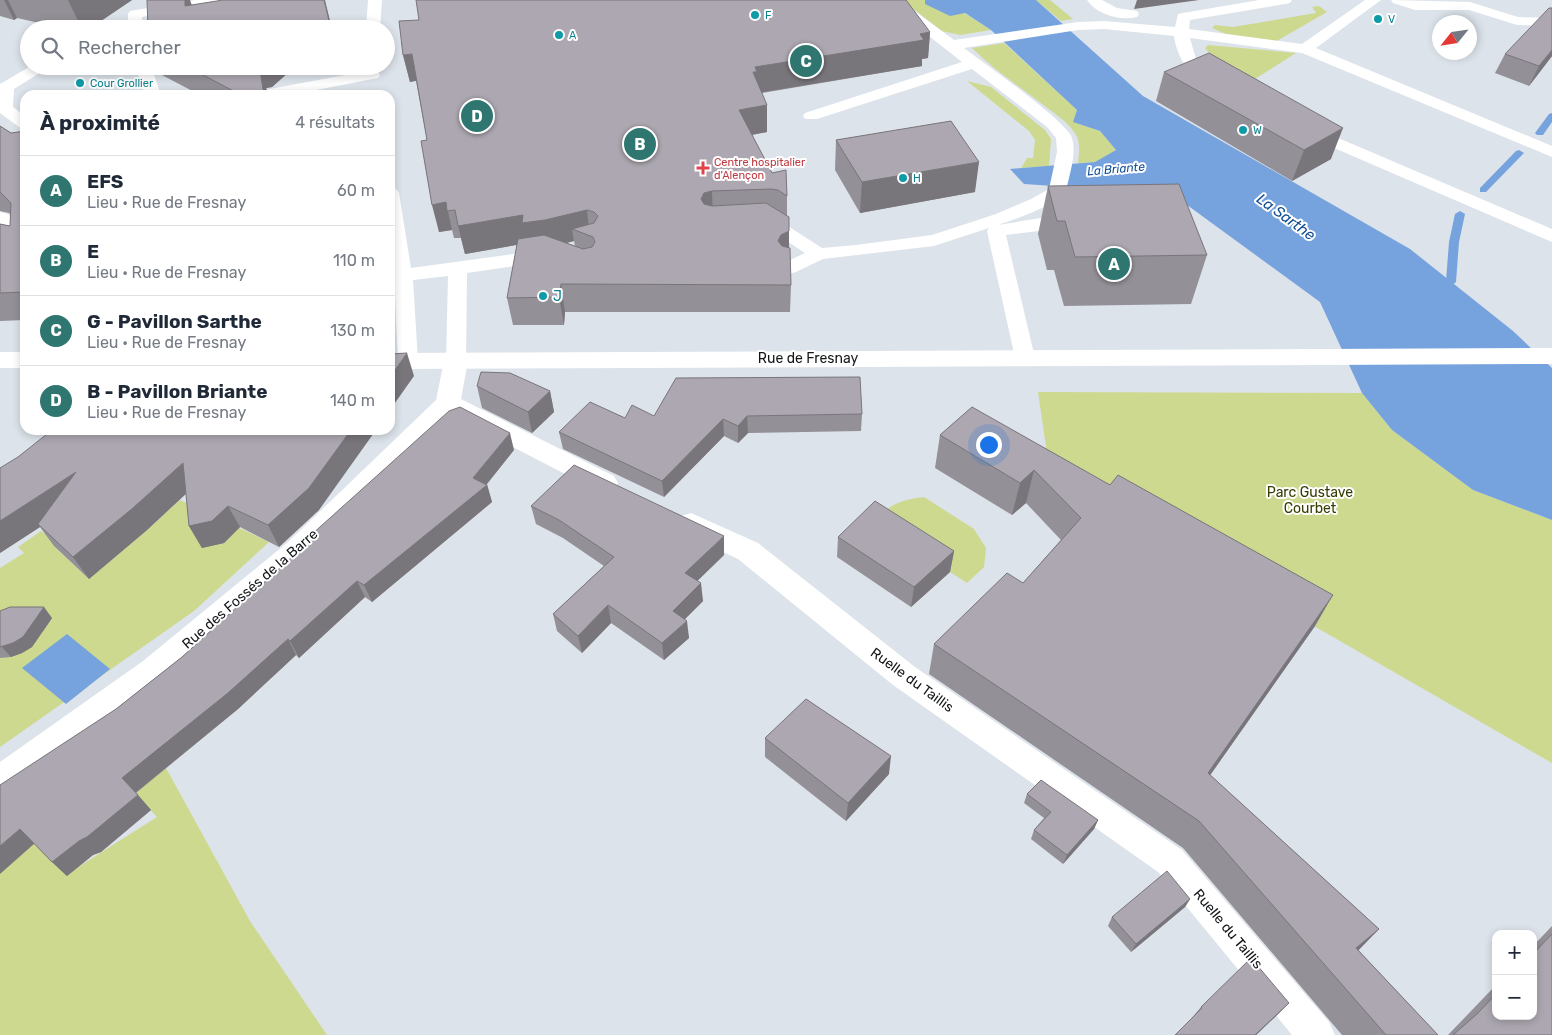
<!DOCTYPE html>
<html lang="fr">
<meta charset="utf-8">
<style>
body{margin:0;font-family:Rubik,sans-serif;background:#f6f6f7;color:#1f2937}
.controls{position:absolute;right:15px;bottom:15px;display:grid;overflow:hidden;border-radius:10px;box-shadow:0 2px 8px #0003}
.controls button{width:45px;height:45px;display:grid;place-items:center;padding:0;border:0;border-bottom:1px solid #e0e1e3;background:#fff;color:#1f2937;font:25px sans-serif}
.compass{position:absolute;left:1432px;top:15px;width:45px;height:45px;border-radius:50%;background:#fff;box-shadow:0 2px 8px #0003;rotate:240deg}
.you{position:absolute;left:988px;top:444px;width:18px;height:18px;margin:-12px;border:4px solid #fff;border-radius:50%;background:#1a73e8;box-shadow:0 0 0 8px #1a73e833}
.badge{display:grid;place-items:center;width:32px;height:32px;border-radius:50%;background:#2e766f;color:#fff;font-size:16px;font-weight:700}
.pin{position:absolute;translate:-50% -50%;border:2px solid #fff;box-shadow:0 1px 5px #0006}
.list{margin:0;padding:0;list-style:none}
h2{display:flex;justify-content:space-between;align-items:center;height:65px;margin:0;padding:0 20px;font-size:21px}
h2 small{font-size:16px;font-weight:400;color:#747a83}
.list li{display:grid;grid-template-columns:32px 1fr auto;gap:15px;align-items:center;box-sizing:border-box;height:70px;padding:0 20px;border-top:1px solid #e0e1e3}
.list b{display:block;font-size:19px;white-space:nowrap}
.list p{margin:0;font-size:16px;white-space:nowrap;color:#747a83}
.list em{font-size:16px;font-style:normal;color:#747a83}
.icon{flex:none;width:28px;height:28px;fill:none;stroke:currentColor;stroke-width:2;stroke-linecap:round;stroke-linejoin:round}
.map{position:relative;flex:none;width:1552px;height:1035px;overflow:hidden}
.search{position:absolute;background:#fff;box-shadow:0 2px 8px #0003;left:20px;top:20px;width:375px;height:55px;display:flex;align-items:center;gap:12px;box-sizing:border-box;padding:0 18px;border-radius:28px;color:#747a83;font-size:19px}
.panel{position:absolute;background:#fff;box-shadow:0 2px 8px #0003;left:20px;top:90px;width:375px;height:345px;border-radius:15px}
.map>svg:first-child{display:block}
.green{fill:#cdd98f}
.water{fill:#76a3de}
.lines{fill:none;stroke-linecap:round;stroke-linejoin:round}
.stream{fill:#76a3de;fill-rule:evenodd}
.lane{fill:#fff;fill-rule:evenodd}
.street{fill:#fff;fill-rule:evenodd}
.secondary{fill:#fff;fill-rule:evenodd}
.wall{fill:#949097;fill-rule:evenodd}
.shaded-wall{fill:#78757b}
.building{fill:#aca7b0;stroke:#78757b}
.culture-dot{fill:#0f9aa8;stroke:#fff;stroke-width:2}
.health-dot{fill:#e0444e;stroke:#fff;stroke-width:2}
.labels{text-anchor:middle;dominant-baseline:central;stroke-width:4;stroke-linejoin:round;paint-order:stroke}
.far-culture-label{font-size:11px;fill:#0d838f;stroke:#fff;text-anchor:start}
.far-health-label{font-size:11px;fill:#be3a42;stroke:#fff;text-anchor:start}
.far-water-label{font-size:12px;font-style:italic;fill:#104f95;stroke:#fff}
.culture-label{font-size:14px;fill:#0d838f;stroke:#fff;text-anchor:start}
.street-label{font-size:14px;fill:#131618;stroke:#fff}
.park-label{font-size:14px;fill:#373d00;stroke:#fff}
.water-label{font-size:15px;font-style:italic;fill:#104f95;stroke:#fff}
</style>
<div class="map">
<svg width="1552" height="1035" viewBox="0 0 1552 1035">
<rect width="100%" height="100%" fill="#dce3ea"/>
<g class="green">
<polygon points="889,0 925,0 925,4 964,13 991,30 960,35 942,31 912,8"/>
<polygon points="1036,0 1050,0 1073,19 1061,21"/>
<polygon points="1319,6 1327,12 1275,42 1226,34 1212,28 1215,25 1233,27 1316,13 1312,7"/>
<path d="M1004 43 1077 110 1074 122 1100 131 1116 150 1096 162 1078 163C1079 154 1081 142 1075 133 1067 121 1052 112 1041 103 1017 85 993 69 972 48Z"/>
<polygon points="1208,45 1296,53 1250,82 1211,55 1205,48"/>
<polygon points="967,81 991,87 1045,130 1051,139 1049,166 1021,168 1027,158 1033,158 1035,140 1029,131"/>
<polygon points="1038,392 1362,393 1392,430 1473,490 1552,520 1552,763 1050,474"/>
<path d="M924 497 974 529 986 548 984 567 967 583 873 522C890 504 900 500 924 497Z"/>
<polygon points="180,500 269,542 194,611 0,747 0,568 24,553 18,547 41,531 53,539 57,549 89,579 147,530"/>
<polygon points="166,768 250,921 327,1035 0,1035 0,872 44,832 75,869 157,817 126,784"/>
</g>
<g class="water">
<polygon points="925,0 1036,0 1143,96 1410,249 1513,331 1552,368 1552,520 1473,490 1392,430 1362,393 1320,302 1172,194 1024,184 1010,169 1095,162 1116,150 1100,131 1073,122 1077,110 991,30 965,13 950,16 925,4"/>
<polygon points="67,634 110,669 66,704 22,668"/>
</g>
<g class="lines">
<g class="stream">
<polygon points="1552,113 1552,122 1543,135 1537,135 1535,133 1549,114"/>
<polygon points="1519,150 1524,153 1522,155 1486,192 1480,192 1480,188 1516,151"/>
<polygon points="1460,211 1465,214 1459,242 1456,282 1442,294 1434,294 1433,292 1446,281 1449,242 1455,214"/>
</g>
<g class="lane">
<polygon points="195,0 229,0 227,3 222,4 142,17 142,29 128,29 128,14 130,11"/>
<polygon points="368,0 382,0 380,29 366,29"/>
<path d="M867 0H887L916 12 954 40 1078 22 1104 21 1175 27 1178 14 1183 13 1259 0H1292L1290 3 1285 4 1190 20 1189 29 1302 44 1365 0H1381L1316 48 1552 146V157L1302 53 1190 38 1196 59 1219 79 1217 82C1193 88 1176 55 1174 36L1104 29 1078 30 964 48C981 61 1068 122 1072 138 1077 154 1069 175 1066 191 1055 206 1016 219 998 225 1021 222 1055 213 1077 218L1080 222 1077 226 1071 227 1006 235 1035 358 1032 363 1025 365 1018 363 1015 358 987 231 989 228 934 246 823 259 796 272 789 274 782 272 780 268 782 264 805 253 767 228 755 227 752 223 755 219 761 218 777 219 822 248 856 245 932 235 996 214 1031 199 1049 189 1057 152 1056 138 1047 127 972 69 817 119H805L803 116 805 113 962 62 906 18 869 3Z"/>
<path d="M1087 0H1102L1117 8 1137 11 1139 14 1137 17C1120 21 1097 15 1087 0Z"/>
<polygon points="1391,0 1470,2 1518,17 1552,18 1552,26 1517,25 1469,10 1415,10 1393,3"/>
<polygon points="31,66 51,66 14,89 13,107 25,116 25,129 19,127 0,113 0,84"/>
<polygon points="135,66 151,66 161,95 145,95"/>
<polygon points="372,70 378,72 380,75 378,78 290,95 256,95 258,92 264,90"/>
<polygon points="1310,126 1552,229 1552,242 1304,135 1302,131 1304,127"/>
<polygon points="390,188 396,189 399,193 411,268 543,250 550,252 552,256 550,260 543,262 467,273 466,361 463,366 456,368 449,366 446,361 448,276 413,280 418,361 415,366 408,368 401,366 398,361 394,275 390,251"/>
</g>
<g class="street">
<polygon points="0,212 8,214 25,232 25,252 17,250 0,232"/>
<polygon points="456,353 465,355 468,361 461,399 614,476 618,483 614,490 605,493 596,490 451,415 308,558 165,679 11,790 0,795 0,762 143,661 288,542 436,400 444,361 447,355"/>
<polygon points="691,513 758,543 915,667 1182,850 1329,1022 1335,1035 1292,1035 1158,872 893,685 738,559 681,532 677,524 681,516"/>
</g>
<g class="secondary">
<polygon points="1552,348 1552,364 390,369 390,353"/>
<rect x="0" y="352" width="25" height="16"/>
</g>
</g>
<g class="wall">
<polygon points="0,0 132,0 89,29 66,29 17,18 14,20 0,16"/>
<path d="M930 32 928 58 922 59V66L762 93 767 132 752 135 772 173 787 196V216L791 285 790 312H565L564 325H513L507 298 517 245 465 254 461 238H454L452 230 439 232 427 140 416 81 410 82 403 55ZM574 241 575 246 566 243Z"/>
<polygon points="1505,54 1552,56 1529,86 1495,73"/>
<polygon points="157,66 341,66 341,67 290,71 272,87 266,88 269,95 200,95 160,74"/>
<polygon points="1164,72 1331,159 1292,181 1156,101"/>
<polygon points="0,126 11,133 25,131 25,320 0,321 0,224 10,226 10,214 9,213 0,211"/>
<polygon points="836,140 975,192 860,213 835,170"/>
<polygon points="1048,186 1207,255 1191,304 1064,306 1054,270 1047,270 1038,234"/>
<polygon points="390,300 394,312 395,340 390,340"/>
<polygon points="477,386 550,391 554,412 532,433 482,408"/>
<polygon points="972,407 1315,626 1210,775 1379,929 1358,950 1438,1035 1342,1035 1183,848 929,674 934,644 1023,583 1061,540 1026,503 1012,515 935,468 940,435"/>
<polygon points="862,414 861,431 748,433 738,443 724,436 664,497 563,449 559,432 625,418 654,416"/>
<polygon points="115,432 319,510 279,547 240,527 224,543 202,548 189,526 186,494 147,530 89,579 54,546 40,527 0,553"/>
<polygon points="514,450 487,484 492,502 372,602 365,597 299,658 296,655 238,709 136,793 151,810 101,852 93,855 67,876 52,862 116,709 182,657 302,548 301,544"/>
<polygon points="531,506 724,555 697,581 703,601 685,619 689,638 664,660 611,623 582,653 557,631 553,614 604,566 563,538 536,524"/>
<polygon points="838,537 954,551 950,572 911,607 837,557"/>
<polygon points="0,611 52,618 32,647 22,653 11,657 0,658"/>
<polygon points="765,738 889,774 846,821 765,757"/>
<polygon points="1027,794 1098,820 1094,829 1063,864 1031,839 1034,830 1044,818 1024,803"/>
<polygon points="1190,899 1185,907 1131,952 1108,926 1112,917"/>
<polygon points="1552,926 1552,1035 1448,1035 1496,985 1496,1016 1533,1016 1533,946"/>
<polygon points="1289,1003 1275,1017 1256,1035 1175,1035 1191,1019 1201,1007"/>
</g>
<g class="shaded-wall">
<polygon points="4,0 8,0 17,18 14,20"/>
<polygon points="68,0 132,0 89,29 82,29"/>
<polygon points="185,0 190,0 194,11 185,6"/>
<polygon points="324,0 325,0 332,29 331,29"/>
<polygon points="1137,0 1199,0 1134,9"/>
<polygon points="930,32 928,58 922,59 922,66 758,93 753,72 755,67"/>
<polygon points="1552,50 1552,56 1529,86 1539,66"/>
<polygon points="412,54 418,80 410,82 403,55"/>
<polygon points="246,66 288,66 290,71 272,87 266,88 269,95 264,95 245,69"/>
<polygon points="767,105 767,132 740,137 739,110"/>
<polygon points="1343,128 1331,159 1292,181 1304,150"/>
<polygon points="979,162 975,192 860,213 862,182"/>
<polygon points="712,191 713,218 701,199 704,193"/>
<polygon points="446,202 452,230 439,232 432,205"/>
<polygon points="587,210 590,236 572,229 574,241 550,247 526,243 465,254 458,226 523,215"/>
<polygon points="789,231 789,259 778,241 781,235"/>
<polygon points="561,284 565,312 564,325 559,297"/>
<polygon points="390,300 394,312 395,340 390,324"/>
<polygon points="407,353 414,376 390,410 390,377"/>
<polygon points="550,391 554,412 532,433 528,412"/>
<polygon points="747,416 748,433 738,443 738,426"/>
<polygon points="723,419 724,436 664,497 662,481"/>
<polygon points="351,430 376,430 319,510 279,547 268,525"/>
<polygon points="510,433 514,450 486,485 487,485 492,502 372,602 364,585 473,478"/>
<polygon points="183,463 195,485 147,530 89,579 73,557"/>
<polygon points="1034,470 1026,503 1012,515 1020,483"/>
<polygon points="76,472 38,524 40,527 0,553 0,521"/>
<polygon points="228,506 240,527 224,543 202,548 189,526"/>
<polygon points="724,536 724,555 687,591 685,573"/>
<polygon points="954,551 950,572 911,607 914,587"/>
<polygon points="357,581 365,597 299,658 290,641"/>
<polygon points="701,583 703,601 675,629 673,611"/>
<polygon points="1333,595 1315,626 1192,801 1208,773"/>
<polygon points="608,605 611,623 582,653 578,636"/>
<polygon points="44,607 52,618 32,647 22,653 11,657 2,647"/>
<polygon points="687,621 689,638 664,660 662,643"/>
<polygon points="288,639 296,655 238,709 135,793 122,778"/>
<polygon points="891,756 889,774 846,821 848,803"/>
<polygon points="138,795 151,810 101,852 93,855 67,876 52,862"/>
<polygon points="1098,820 1094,829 1063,864 1067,855"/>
<polygon points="20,829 35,843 0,874 0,846"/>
<polygon points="1190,899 1185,907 1131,952 1136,944"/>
<polygon points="1379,929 1355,954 1356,948"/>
<polygon points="1289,1003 1275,1017 1256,1035 1255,1035"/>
</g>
<g class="building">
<polygon points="147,0 185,0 185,6 223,0 324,0 331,29 148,29"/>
<polygon points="416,0 906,0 930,32 920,34 924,40 755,67 757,72 753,72 767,105 739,110 772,173 786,170 787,196 778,190 771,189 712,191 704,193 701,199 704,204 712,206 766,203 789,217 789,231 781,235 778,241 782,246 790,248 791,285 561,284 559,297 507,298 518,239 544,235 583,249 592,247 595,242 593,237 572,229 594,223 598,216 594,212 587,210 545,220 522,223 523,215 458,226 455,210 447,211 446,202 432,205 421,141 427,140 412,54 403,55 399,21 419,20"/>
<polygon points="1549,8 1552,8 1552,50 1539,66 1505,54"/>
<polygon points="1209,53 1343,128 1304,150 1164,72"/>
<polygon points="186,66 246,66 245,69 260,70 264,95 240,95 241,95"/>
<polygon points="951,121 979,162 862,182 836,140"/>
<polygon points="0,126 11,133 25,131 25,292 0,293 0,224 10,226 11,203 0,192"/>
<polygon points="1179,184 1207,255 1075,257 1065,221 1057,221 1048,186"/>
<polygon points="407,353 390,377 390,354"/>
<polygon points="481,372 510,373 550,391 528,412 477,386"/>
<polygon points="860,377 862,414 747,416 738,426 723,419 662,481 559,432 590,402 625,418 632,405 654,416 676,378"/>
<polygon points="460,407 510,433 473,478 487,485 364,585 357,581 290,641 288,639 228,693 122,778 138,795 87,837 79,841 52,862 20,829 0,846 0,785 116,709 182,657 304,546 301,544 449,411"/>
<polygon points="972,407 1110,485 1118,475 1333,595 1208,773 1379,929 1356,948 1438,1035 1386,1035 1199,821 934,644 1007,573 1023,583 1081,518 1034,470 1020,483 940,435"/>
<polygon points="52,430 111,430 115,432 117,430 351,430 309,488 268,525 228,506 212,521 189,526 183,463 133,508 73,557 38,524 76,472 0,521 0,468 18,457"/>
<polygon points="574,465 724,536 685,573 701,583 673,611 687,621 662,643 608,605 578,636 553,614 614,557 559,520 531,506"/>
<polygon points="875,501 954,551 914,587 838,537"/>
<polygon points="10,607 44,607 23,637 13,643 0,647 0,611"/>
<polygon points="806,699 891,756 848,803 765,738"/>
<polygon points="1041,780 1098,820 1067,855 1034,830 1051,812 1027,794"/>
<polygon points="1167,871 1190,899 1136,944 1112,917"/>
<polygon points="1552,934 1552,1035 1453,1035 1477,1014 1496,994 1496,1016 1533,1016 1533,954"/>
<polygon points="1251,958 1289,1003 1255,1035 1175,1035 1202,1008 1201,1007"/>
</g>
<g class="culture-dot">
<circle cx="755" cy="15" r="5"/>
<circle cx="1378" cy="19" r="5"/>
<circle cx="559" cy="35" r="5"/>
<circle cx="80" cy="83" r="5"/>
<circle cx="1243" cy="130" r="5"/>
<circle cx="903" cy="178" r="5"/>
<circle cx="543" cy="296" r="5"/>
</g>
<path class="health-dot" d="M700.5 160.5h5v5h5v5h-5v5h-5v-5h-5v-5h5z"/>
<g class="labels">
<g class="far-culture-label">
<text x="765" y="15">F</text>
<text x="1388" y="19">V</text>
<text x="569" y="35">A</text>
<text x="90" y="83">Cour Grollier</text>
<text x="1253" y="130">W</text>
<text x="913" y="178">H</text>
</g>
<g class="far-health-label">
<text x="714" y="162">Centre hospitalier<tspan x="714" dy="13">d'Alençon</tspan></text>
</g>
<g class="far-water-label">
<text transform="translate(1116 169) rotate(-5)">La Briante</text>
</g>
<g class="culture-label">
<text x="553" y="296">J</text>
</g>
<g class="street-label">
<text x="808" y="358">Rue de Fresnay</text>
<text transform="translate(250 589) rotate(-41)">Rue des Fossés de la Barre</text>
<text transform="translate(912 680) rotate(36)">Ruelle du Taillis</text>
<text transform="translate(1228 929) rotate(50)">Ruelle du Taillis</text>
</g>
<g class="park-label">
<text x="1310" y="492">Parc Gustave<tspan x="1310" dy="16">Courbet</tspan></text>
</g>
<g class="water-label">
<text transform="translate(1286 217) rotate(36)">La Sarthe</text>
</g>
</g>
</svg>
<div class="controls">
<button>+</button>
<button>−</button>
</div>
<svg class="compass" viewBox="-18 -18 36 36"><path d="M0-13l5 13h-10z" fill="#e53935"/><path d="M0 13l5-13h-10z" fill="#747a83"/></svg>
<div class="you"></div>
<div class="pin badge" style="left:1114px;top:264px">A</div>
<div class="pin badge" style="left:640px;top:144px">B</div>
<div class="pin badge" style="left:806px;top:61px">C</div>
<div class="pin badge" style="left:477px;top:116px">D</div>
<div class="search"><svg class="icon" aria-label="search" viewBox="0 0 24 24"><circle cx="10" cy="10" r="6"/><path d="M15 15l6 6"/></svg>Rechercher</div>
<section class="panel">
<h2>À proximité<small>4 résultats</small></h2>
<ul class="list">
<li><span class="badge">A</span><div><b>EFS</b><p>Lieu · Rue de Fresnay</p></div><em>60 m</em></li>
<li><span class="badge">B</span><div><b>E</b><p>Lieu · Rue de Fresnay</p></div><em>110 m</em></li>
<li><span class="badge">C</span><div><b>G - Pavillon Sarthe</b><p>Lieu · Rue de Fresnay</p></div><em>130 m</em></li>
<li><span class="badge">D</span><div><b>B - Pavillon Briante</b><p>Lieu · Rue de Fresnay</p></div><em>140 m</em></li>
</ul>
</section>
</div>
